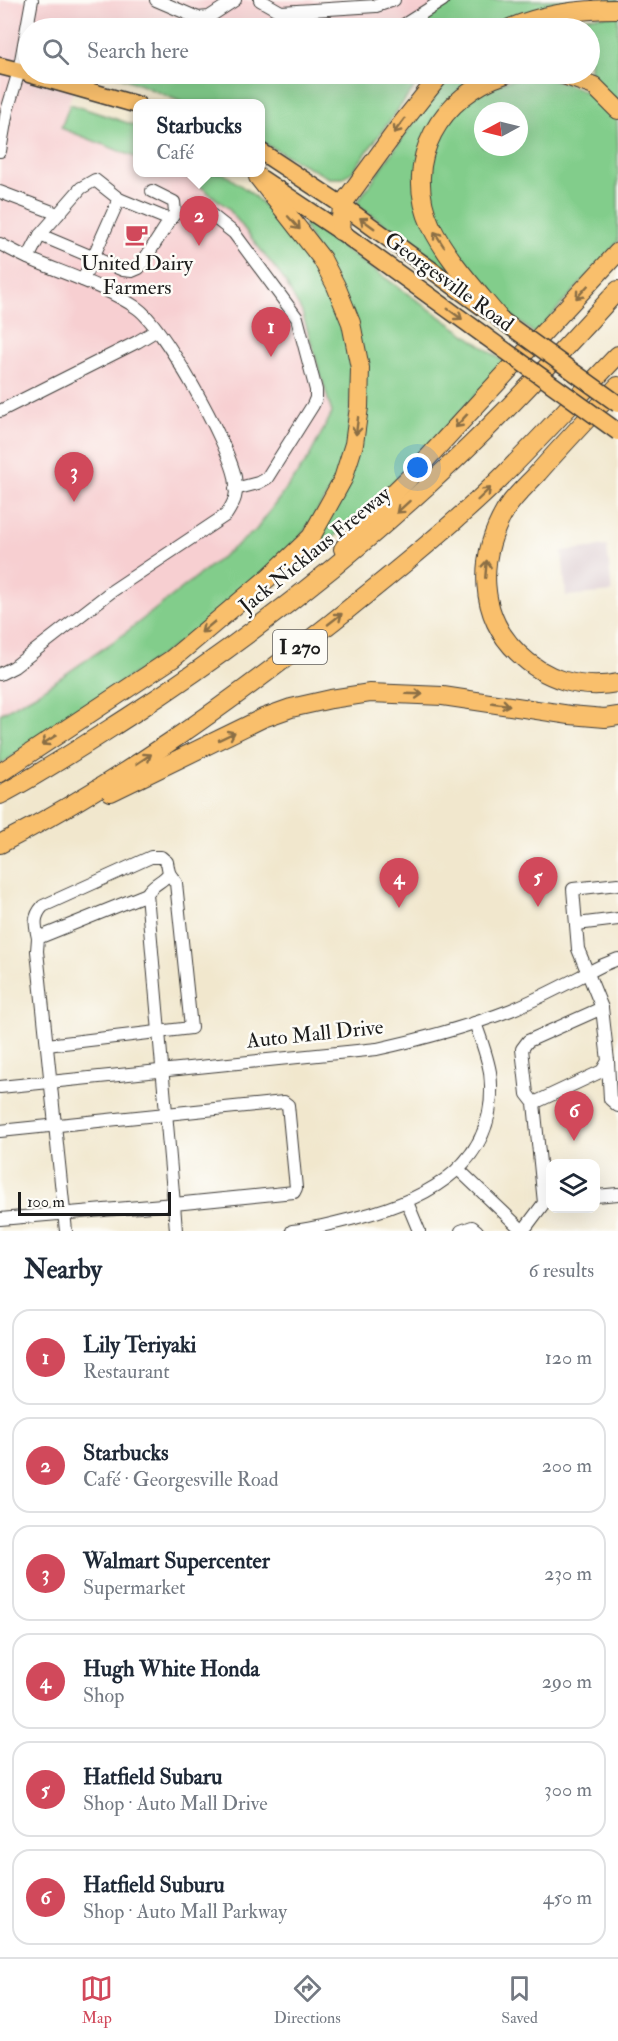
<!DOCTYPE html>
<meta charset="utf-8">
<style>
body{margin:0;font-family:"IM FELL Double Pica",serif;background:#f2f2f3;color:#1f2937}
.controls{position:absolute;right:18px;bottom:18px;display:grid;overflow:hidden;border-radius:12px;box-shadow:0 6px 24px #0002}
.controls button{width:54px;height:54px;display:grid;place-items:center;padding:0;border:0;border-bottom:2px solid #e0e1e3;background:#fff;color:#1f2937;font:30px sans-serif}
.compass{position:absolute;left:474px;top:102px;width:54px;height:54px;border-radius:50%;background:#fff;box-shadow:0 6px 24px #0002;rotate:263deg}
.scale{position:absolute;left:18px;bottom:15px;width:153px;box-sizing:border-box;padding-left:6px;border:3px solid #1c1c1c;border-top:0;font-size:16px;line-height:21px;white-space:nowrap;color:#1c1c1c;-webkit-text-stroke:4px #fdfcf7;paint-order:stroke}
.you{position:absolute;left:418px;top:468px;width:21px;height:21px;margin:-15px;border:4px solid #fff;border-radius:50%;background:#1a73e8;box-shadow:0 0 0 9px #1a73e833}
.badge{display:grid;place-items:center;width:39px;height:39px;border-radius:50%;background:#d1495b;color:#fff;font-size:20px;font-weight:700}
.pin{position:absolute;translate:-50% -50px;filter:drop-shadow(0 2px 3px #0008)}
.pin::after{content:'';position:absolute;top:32px;width:21px;height:18px;background:inherit;clip-path:polygon(0 0,100% 0,50% 100%)}
.popup{position:absolute;left:133px;top:99px;width:132px;height:78px;box-sizing:border-box;display:grid;place-content:center;border-radius:12px;background:#fff;filter:drop-shadow(0 2px 4px #0005);font-size:20px;white-space:nowrap;color:#747a83}
.popup b{font-size:22px;color:#1f2937}
.popup::after{content:'';position:absolute;left:50%;top:100%;margin-left:-12px;border:12px solid transparent;border-top-color:#fff}
.list{margin:0;padding:0;list-style:none}
h2{display:flex;justify-content:space-between;align-items:center;height:78px;margin:0;padding:0 24px;font-size:26px}
h2 small{font-size:20px;font-weight:400;color:#747a83}
.list li{display:grid;grid-template-columns:39px 1fr auto;gap:18px;align-items:center;box-sizing:border-box;height:96px;margin:0 12px 12px;padding:0 12px;border:2px solid #e0e1e3;border-radius:18px}
.list b{display:block;font-size:22px;white-space:nowrap}
.list p{margin:0;font-size:20px;white-space:nowrap;color:#747a83}
.list em{font-size:20px;font-style:normal;color:#747a83}
.icon{flex:none;width:33px;height:33px;fill:none;stroke:currentColor;stroke-width:2;stroke-linecap:round;stroke-linejoin:round}
.map{position:relative;flex:none;width:618px;height:1231px;overflow:hidden}
.search{position:absolute;background:#fff;box-shadow:0 6px 24px #0002;left:18px;right:18px;top:18px;height:66px;display:flex;align-items:center;gap:15px;box-sizing:border-box;padding:0 21px;border-radius:33px;color:#747a83;font-size:22px}
.sheet{height:726px;background:#fff}
nav{display:flex;justify-content:space-around;align-items:center;box-sizing:border-box;height:84px;border-top:2px solid #e0e1e3;background:#fff;font-size:16px;color:#747a83}
nav a{display:grid;justify-items:center;gap:3px}
nav .on{color:#d1495b}
.map>svg:first-child{display:block}
.built{fill:#f7cfd1}
.industrial{fill:#d2bdc6}
.green{fill:#82cd8b;stroke:#4f7454;stroke-width:1.5;fill-rule:evenodd}
.lines{fill:none;stroke-linecap:round;stroke-linejoin:round}
.minor-casing{stroke:#3c3a37;stroke-width:14}
.major-casing{stroke:#3c3a37;stroke-width:19}
.highway-casing{stroke:#3c3a37;stroke-width:20}
.minor{stroke:#fff;stroke-width:12}
.major{stroke:#f9bf6c;stroke-width:16}
.highway{stroke:#f9bf6c;stroke-width:18}
.major-bridge-casing{stroke:#3c3a37;stroke-width:19;stroke-linecap:butt}
.major-bridge{stroke:#f9bf6c;stroke-width:16}
.oneway{stroke:#8a6e44}
.labels{text-anchor:middle;dominant-baseline:central;stroke-width:5;stroke-linejoin:round;paint-order:stroke}
.shield{fill:#fdfcf7;stroke:#605f5e;stroke-width:1.5}
.shield-label{font-size:20px;font-weight:bold;fill:#1c1c1c}
.poi-label{font-size:21px;fill:#1c1c1c;stroke:#fdfcf7}
.street-label{font-size:21px;fill:#1c1c1c;stroke:#fdfcf7}
</style>
<div class="map">
<svg width="618" height="1231" viewBox="0 0 618 1231">
<rect width="100%" height="100%" fill="#fdfcf7"/>
<filter id="ink" filterUnits="userSpaceOnUse"><feTurbulence type="fractalNoise" baseFrequency=".0167" numOctaves="2"/><feDisplacementMap in="SourceGraphic" scale="12" xChannelSelector="R" yChannelSelector="G"/><feConvolveMatrix kernelMatrix="1 2 1 2 8 2 1 2 1" color-interpolation-filters="sRGB"/></filter>
<filter id="wash" filterUnits="userSpaceOnUse"><feTurbulence type="fractalNoise" baseFrequency=".008" numOctaves="4" result="noise"/><feDisplacementMap in="SourceGraphic" scale="24" xChannelSelector="R" yChannelSelector="G"/><feGaussianBlur stdDeviation="1.35" result="paint"/><feColorMatrix in="noise" values="0 0 0 0 0 0 0 0 0 0 0 0 0 0 0 0 0 1.4 0 .05"/><feComposite in="paint" operator="in"/></filter>
<g filter="url(#wash)">
<rect width="100%" height="100%" fill="#f1e7cd"/>
<polygon class="built" points="0,0 455,0 415,28 28,28 28,74 78,74 61,128 137,158 138,172 175,173 188,177 228,208 282,277 302,312 332,413 308,459 256,530 120,637 39,692 0,714"/>
<polygon class="industrial" points="607,546 612,592 566,596 562,551"/>
<g class="green">
<polygon points="455,0 618,0 618,2 526,16 494,28 415,28"/>
<polygon points="618,15 618,102 573,74 590,74 590,28 526,28 566,18"/>
<polygon points="114,74 424,74 353,171 343,178 329,178 261,142 260,104 184,103"/>
<polygon points="454,74 493,74 458,92 416,176 452,272 356,204 432,96"/>
<path d="M534 76C564 81 601 92 617 121 618 130 618 224 618 242L535 334 505 311 453 251 437 224 428 183 431 159 441 132 458 109 481 90 510 80ZM483 111H519V147H483Z"/>
<polygon points="70,104 137,126 137,158 61,128"/>
<polygon points="175,173 223,173 251,193 283,223 320,270 337,302 352,362 349,447 335,483 293,549 188,637 0,765 0,714 39,692 120,637 256,530 308,459 332,413 302,312 282,277 228,208 188,177"/>
<polygon points="306,222 506,363 387,490 290,575 343,493 363,352 304,225"/>
</g>
</g>
<g filter="url(#ink)">
<g class="lines">
<defs>
<g id="minor">
<polyline points="156,0 198,18 209,17 235,0"/>
<polyline points="260,0 281,12 376,6 394,0"/>
<polyline points="399,28 443,0"/>
<polyline points="0,151 7,111 19,71 32,0"/>
<polyline points="152,191 174,202 175,213 170,220"/>
<polyline points="0,192 58,214"/>
<polyline points="205,210 234,233 297,318 316,390 316,398 313,405 267,478 258,483 235,489"/>
<polyline points="40,235 81,188 95,180 119,199"/>
<path d="M0 244C12 250 24 257 37 262 71 276 106 287 137 308 164 327 228 443 235 477 238 495 235 501 226 515L112 591 14 667 0 674"/>
<polyline points="28,258 40,235 123,270 132,271 139,268 170,220 119,199 83,280"/>
<polyline points="0,411 137,342 157,330"/>
<polyline points="577,924 618,919"/>
<path d="M38 938C35 925 33 917 43 906L151 857H161L167 862 169 873C162 883 153 883 147 894"/>
<polyline points="602,1008 578,949 573,889 618,884"/>
<polyline points="47,1045 191,1028 176,883 169,873"/>
<polyline points="608,1061 610,1099 618,1106"/>
<path d="M0 1087 377 1049C423 1039 467 1027 511 1010 543 997 573 980 603 965L618 959"/>
<polyline points="0,1131 284,1102 288,1105 296,1188 294,1192 174,1204 176,1231"/>
<polyline points="458,1169 523,1231"/>
<polyline points="596,1196 618,1194"/>
<polyline points="407,1202 419,1231"/>
<path d="M0 1219 174 1204 147 894 38 938 37 951C47 1045 57 1138 66 1231"/>
<path d="M292 1231C314 1229 335 1223 355 1218 430 1199 501 1162 490 1072 487 1056 481 1039 475 1023"/>
<polyline points="461,1231 472,1227 477,1231"/>
<polyline points="523,1231 544,1203 534,1103 527,1094 522,1049 528,1041 602,1008 608,1061 602,1071 534,1103"/>
</g>
<g id="major">
<polyline points="0,66 28,73"/>
<polyline points="29,74 138,105"/>
<polyline points="260,151 342,205 488,311"/>
<polyline points="262,179 340,231 485,336"/>
</g>
<g id="highway">
<path d="M510 28C545 13 581 9 618 9"/>
<polyline points="561,74 594,86 618,110"/>
<polyline points="340,231 342,205 399,127 441,74"/>
<path d="M500 319C477 291 447 259 431 226 401 160 441 95 506 74"/>
<path d="M618 386C591 415 564 443 538 473 527 485 513 497 505 511 478 557 478 615 518 653 545 680 581 690 618 683"/>
<polyline points="343,549 360,526 409,478 618,252"/>
<polyline points="0,773 172,659 268,578 311,537 343,479 354,444 359,407 360,368 351,323 336,286 322,259 258,177"/>
<polyline points="111,792 263,718 291,708 331,699 370,693 443,696 570,715 605,718 618,716"/>
<path d="M0 795C44 772 86 744 128 717 244 642 354 556 455 460 512 406 565 348 618 290"/>
<path d="M0 844C118 783 227 705 331 623 382 582 435 540 483 495 530 451 573 401 618 355"/>
</g>
</defs>
<use href="#minor" class="minor-casing"/>
<use href="#major" class="major-casing"/>
<use href="#highway" class="highway-casing"/>
<use href="#minor" class="minor"/>
<use href="#major" class="major"/>
<use href="#highway" class="highway"/>
<defs>
<g id="major-bridge">
<polyline points="500,319 618,404"/>
<polyline points="485,336 618,432"/>
</g>
</defs>
<use href="#major-bridge" class="major-bridge-casing"/>
<use href="#major-bridge" class="major-bridge"/>
</g>
<defs><path id="oneway-shaft" d="M-6 0H5M1.5-3L5.5 0L1.5 3" fill="none" stroke-width="1.6" stroke-linecap="round" stroke-linejoin="round" transform="scale(1.5)"/></defs>
<g class="oneway">
<use href="#oneway-shaft" transform="translate(399 126) rotate(127)"/>
<use href="#oneway-shaft" transform="translate(294 223) rotate(48)"/>
<use href="#oneway-shaft" transform="translate(367 223) rotate(-144)"/>
<use href="#oneway-shaft" transform="translate(439 239) rotate(-123)"/>
<use href="#oneway-shaft" transform="translate(582 292) rotate(132)"/>
<use href="#oneway-shaft" transform="translate(455 314) rotate(36)"/>
<use href="#oneway-shaft" transform="translate(461 421) rotate(133)"/>
<use href="#oneway-shaft" transform="translate(357 426) rotate(97)"/>
<use href="#oneway-shaft" transform="translate(484 494) rotate(-44)"/>
<use href="#oneway-shaft" transform="translate(403 507) rotate(138)"/>
<use href="#oneway-shaft" transform="translate(486 569) rotate(-85)"/>
<use href="#oneway-shaft" transform="translate(335 619) rotate(-38)"/>
<use href="#oneway-shaft" transform="translate(208 627) rotate(140)"/>
<use href="#oneway-shaft" transform="translate(414 694) rotate(2)"/>
<use href="#oneway-shaft" transform="translate(501 704) rotate(8)"/>
<use href="#oneway-shaft" transform="translate(227 736) rotate(-26)"/>
<use href="#oneway-shaft" transform="translate(49 740) rotate(147)"/>
<use href="#oneway-shaft" transform="translate(144 759) rotate(-34)"/>
</g>
</g>
<defs>
<symbol id="cafe-bare" viewBox="-9 -9 18 18"><path d="M-5.5-4.5H6V0H3Q3 3.5 0 3.5H-2.5Q-5.5 3.5-5.5 0ZM3-3.2v2h1.7v-2ZM-6 4.5H4V6H-6Z" fill="#d1495b" stroke="#fdfcf7" stroke-width="2.5" paint-order="stroke"/></symbol>
</defs>
<g fill-rule="evenodd">
<use href="#cafe-bare" x="120" y="218" width="33" height="33"/>
</g>
<g class="labels">
<rect class="shield" x="273" y="630" width="54" height="34" rx="4.5"/>
<g class="shield-label">
<text x="300" y="647">I 270</text>
</g>
<g class="poi-label">
<text x="137" y="263">United Dairy<tspan x="137" dy="24">Farmers</tspan></text>
</g>
<g class="street-label">
<text transform="translate(449 282) rotate(36)">Georgesville Road</text>
<text transform="translate(315 550) rotate(-39)">Jack Nicklaus Freeway</text>
<text transform="translate(315 1034) rotate(-6)">Auto Mall Drive</text>
</g>
</g>
</svg>
<div class="controls">
<button><svg class="icon" aria-label="layers" viewBox="0 0 24 24"><path d="M12 4l9 5-9 5-9-5zM3 14l9 5 9-5"/></svg></button>
</div>
<svg class="compass" viewBox="-18 -18 36 36"><path d="M0-13l5 13h-10z" fill="#e53935"/><path d="M0 13l5-13h-10z" fill="#747a83"/></svg>
<div class="scale">100 m</div>
<div class="you"></div>
<div class="pin badge" style="left:271px;top:357px">1</div>
<div class="pin badge" style="left:199px;top:246px">2</div>
<div class="popup"><b>Starbucks</b>Café</div>
<div class="pin badge" style="left:74px;top:502px">3</div>
<div class="pin badge" style="left:399px;top:908px">4</div>
<div class="pin badge" style="left:538px;top:907px">5</div>
<div class="pin badge" style="left:574px;top:1141px">6</div>
<div class="search"><svg class="icon" aria-label="search" viewBox="0 0 24 24"><circle cx="10" cy="10" r="6"/><path d="M15 15l6 6"/></svg>Search here</div>
</div>
<section class="sheet">
<h2>Nearby<small>6 results</small></h2>
<ul class="list">
<li><span class="badge">1</span><div><b>Lily Teriyaki</b><p>Restaurant</p></div><em>120 m</em></li>
<li><span class="badge">2</span><div><b>Starbucks</b><p>Café · Georgesville Road</p></div><em>200 m</em></li>
<li><span class="badge">3</span><div><b>Walmart Supercenter</b><p>Supermarket</p></div><em>230 m</em></li>
<li><span class="badge">4</span><div><b>Hugh White Honda</b><p>Shop</p></div><em>290 m</em></li>
<li><span class="badge">5</span><div><b>Hatfield Subaru</b><p>Shop · Auto Mall Drive</p></div><em>300 m</em></li>
<li><span class="badge">6</span><div><b>Hatfield Suburu</b><p>Shop · Auto Mall Parkway</p></div><em>450 m</em></li>
</ul>
</section>
<nav>
<a class="on"><svg class="icon" aria-label="map" viewBox="0 0 24 24"><path d="M3 6l6-2 6 2 6-2v14l-6 2-6-2-6 2zM9 4v14M15 6v14"/></svg>Map</a>
<a><svg class="icon" aria-label="directions" viewBox="0 0 24 24"><path d="M12 3l9 9-9 9-9-9zM9 14v-3h6M13 9l2 2-2 2"/></svg>Directions</a>
<a><svg class="icon" aria-label="saved" viewBox="0 0 24 24"><path d="M7 4h10v16l-5-4-5 4z"/></svg>Saved</a>
</nav>
